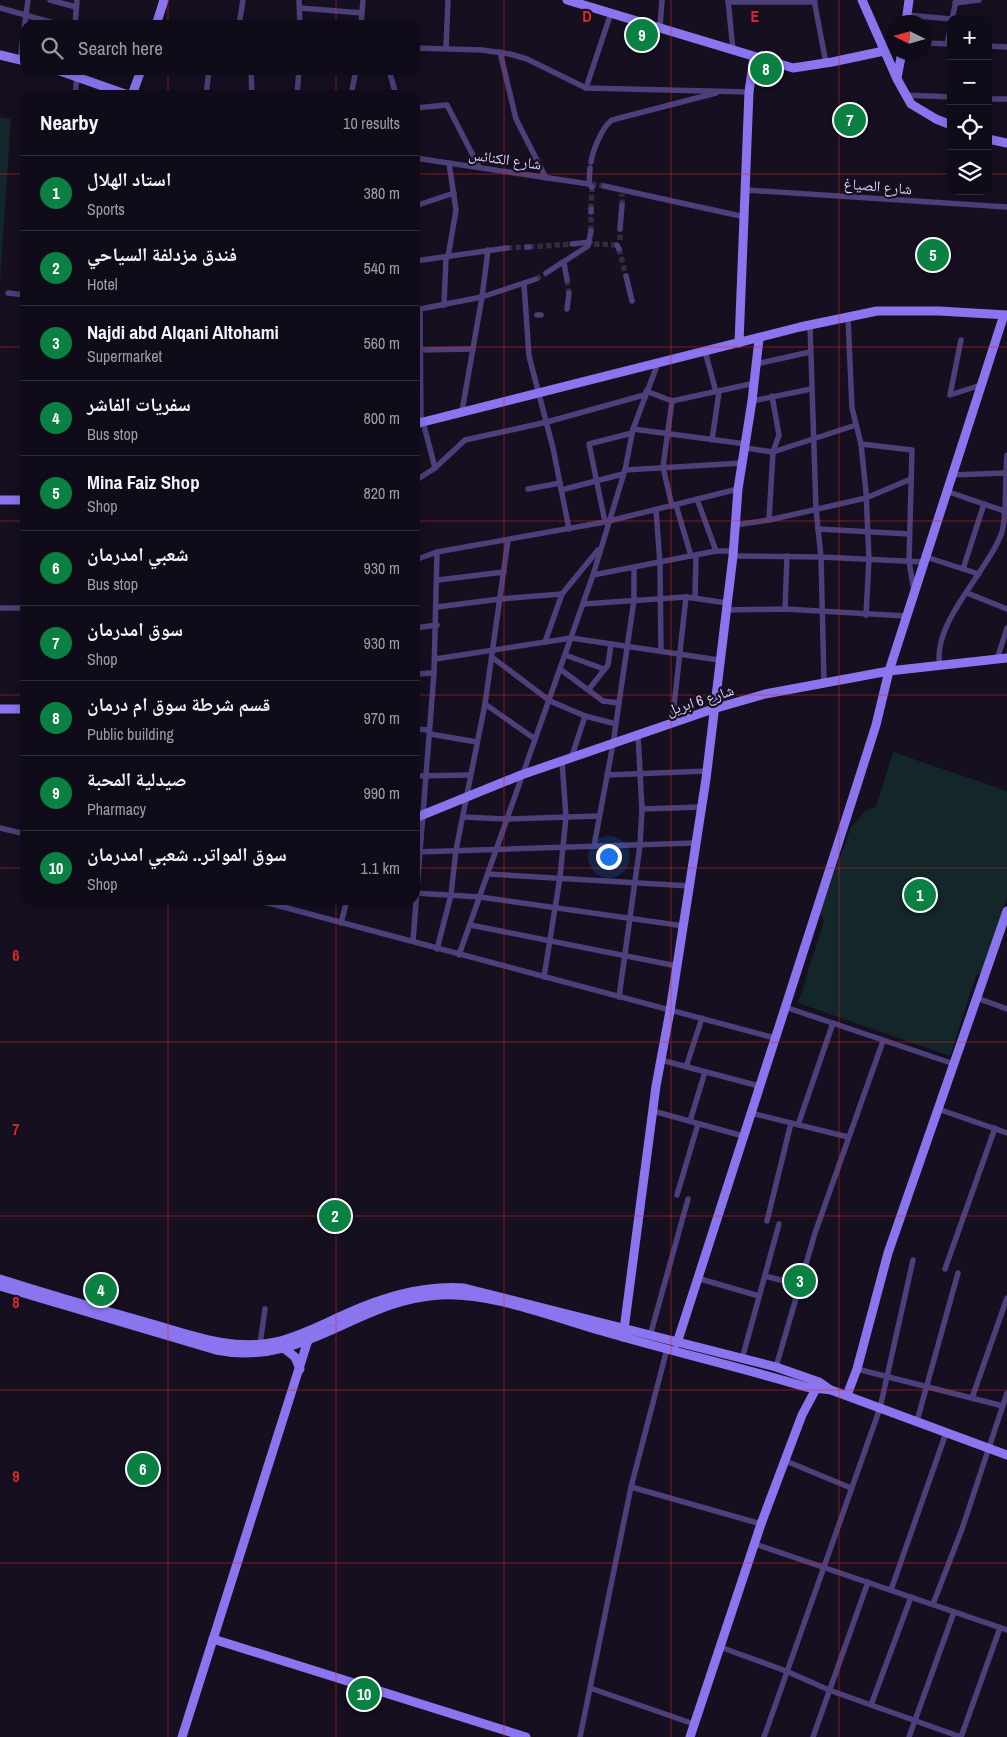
<!DOCTYPE html>
<meta charset="utf-8">
<style>
body{margin:0;font-family:"Archivo Narrow","Noto Naskh Arabic",sans-serif;background:#1e1925;color:#f1f3f6}
.controls{position:absolute;right:15px;top:15px;display:grid;overflow:hidden;border-radius:10px;box-shadow:0 2px 12px #0003}
.controls button{width:45px;height:45px;display:grid;place-items:center;padding:0;border:0;border-bottom:1px solid #302b37;background:#100b18;color:#f1f3f6;font:25px sans-serif}
.compass{position:absolute;left:887px;top:15px;width:45px;height:45px;border-radius:50%;background:#100b18;box-shadow:0 2px 12px #0003;rotate:275deg}
.you{position:absolute;left:608px;top:856px;width:18px;height:18px;margin:-12px;border:4px solid #fff;border-radius:50%;background:#1a73e8;box-shadow:0 0 0 8px #1a73e833}
.badge{display:grid;place-items:center;width:32px;height:32px;border-radius:50%;background:#0b8043;color:#fff;font-size:16px;font-weight:700}
.pin{position:absolute;translate:-50% -50%;border:2px solid #fff;box-shadow:0 1px 5px #0006}
.list{margin:0;padding:0;list-style:none}
h2{display:flex;justify-content:space-between;align-items:center;height:65px;margin:0;padding:0 20px;font-size:21px}
h2 small{font-size:16px;font-weight:400;color:#9c9ba2}
.list li{display:grid;grid-template-columns:32px 1fr auto;gap:15px;align-items:center;box-sizing:border-box;height:75px;padding:0 20px;border-top:1px solid #302b37}
.list b{display:block;font-size:19px;white-space:nowrap}
.list p{margin:0;font-size:16px;white-space:nowrap;color:#9c9ba2}
.list em{font-size:16px;font-style:normal;color:#9c9ba2}
.icon{flex:none;width:28px;height:28px;fill:none;stroke:currentColor;stroke-width:2;stroke-linecap:round;stroke-linejoin:round}
.map{position:relative;flex:none;width:1007px;height:1737px;overflow:hidden}
.search{position:absolute;background:#100b18;box-shadow:0 2px 12px #0003;left:20px;top:20px;width:400px;height:55px;display:flex;align-items:center;gap:12px;box-sizing:border-box;padding:0 18px;border-radius:15px;color:#9c9ba2;font-size:19px}
.panel{position:absolute;background:#100b18;box-shadow:0 2px 12px #0003;left:20px;top:90px;width:400px;height:815px;border-radius:15px}
.map>svg:first-child{display:block}
.green{fill:#132629}
.lines{fill:none;stroke-linecap:round;stroke-linejoin:round}
.street-tunnel{stroke:#332c41;stroke-width:5.5;stroke-dasharray:5.5 3;stroke-linecap:butt}
.street{stroke:#4b4079;stroke-width:5.5}
.secondary{stroke:#8b75ef;stroke-width:9}
.grid{fill:none;stroke:#d62828;stroke-width:1;stroke-opacity:0.55}
.labels{text-anchor:middle;dominant-baseline:central;stroke-width:4.5;stroke-linejoin:round;paint-order:stroke}
.street-label{font-size:15px;fill:#ded3fa;stroke:#150f20}
.grid-label{font-size:16px;text-anchor:middle;font-weight:bold;fill:#d62828;stroke:#150f20;stroke-width:4.5;stroke-linejoin:round;paint-order:stroke}
</style>
<div class="map">
<svg width="1007" height="1737" viewBox="0 0 1007 1737">
<rect width="100%" height="100%" fill="#150f20"/>
<g class="green">
<polygon points="0,117 11,119 0,282"/>
<polygon points="893,752 1007,791 1007,898 982,972 976,976 950,1056 798,1003 824,921 820,913 851,827 866,810 876,807"/>
</g>
<g class="lines">
<g class="street-tunnel">
<polyline points="591,184 604,186"/>
<polyline points="622,205 622,194"/>
<polyline points="591,209 592,187"/>
<polyline points="591,231 591,212"/>
<polyline points="620,240 620,229"/>
<polyline points="594,244 617,245"/>
<polyline points="529,247 572,244"/>
<polyline points="507,248 527,247"/>
<polyline points="619,249 626,276"/>
<polyline points="536,279 546,273"/>
<polyline points="567,280 569,293"/>
</g>
<g class="street">
<polyline points="50,0 76,7"/>
<polyline points="299,0 300,25"/>
<polyline points="728,0 733,50"/>
<polyline points="814,0 826,63"/>
<polyline points="728,2 815,2"/>
<polyline points="955,3 979,0"/>
<polyline points="0,8 61,25"/>
<polyline points="300,8 362,13"/>
<polyline points="907,15 951,19"/>
<polyline points="952,19 956,1"/>
<polyline points="75,25 77,0"/>
<polyline points="239,25 243,0"/>
<polyline points="361,25 363,0"/>
<polyline points="660,27 662,0"/>
<polyline points="924,43 951,44"/>
<polyline points="947,44 951,24"/>
<polyline points="988,46 1007,47"/>
<polyline points="415,48 482,50 510,54 527,59 586,88 749,92"/>
<polyline points="446,48 448,0"/>
<polyline points="500,52 516,119 546,178"/>
<polyline points="20,59 28,0"/>
<polyline points="251,70 252,95"/>
<polyline points="389,70 396,95"/>
<polyline points="586,88 611,13"/>
<polyline points="75,95 77,76"/>
<polyline points="206,95 209,70"/>
<polyline points="297,95 299,70"/>
<polyline points="351,95 356,70"/>
<polyline points="905,95 951,97"/>
<polyline points="988,99 1007,99"/>
<polyline points="415,108 447,105 479,167"/>
<polyline points="415,158 589,184 592,187"/>
<path d="M591 162C593 150 602 127 612 120L716 93"/>
<polyline points="589,184 590,168"/>
<polyline points="604,186 745,217"/>
<polyline points="746,190 1007,207"/>
<polyline points="415,206 454,193"/>
<polyline points="591,212 591,209"/>
<polyline points="620,229 622,205"/>
<polyline points="572,244 590,242"/>
<polyline points="617,245 619,249"/>
<polyline points="527,247 529,247"/>
<polyline points="448,257 456,210 449,163"/>
<polyline points="415,261 507,248"/>
<polyline points="564,263 567,280"/>
<polyline points="546,273 588,246 591,231"/>
<polyline points="626,276 632,301"/>
<polyline points="524,284 529,356 553,448 569,529"/>
<polyline points="8,293 25,295"/>
<polyline points="444,305 446,257"/>
<polyline points="420,309 421,422"/>
<polyline points="567,309 569,293"/>
<polyline points="415,310 482,297 536,279"/>
<polyline points="537,315 541,315"/>
<polyline points="848,318 852,408 861,444 866,492 869,559 866,615"/>
<polyline points="810,325 816,509 821,557 824,682"/>
<polyline points="961,340 950,395 981,385"/>
<polyline points="420,350 473,349"/>
<polyline points="705,351 716,392"/>
<polyline points="756,364 810,352"/>
<polyline points="646,391 672,401 755,383"/>
<polyline points="752,401 811,389"/>
<polyline points="462,411 482,297 488,250"/>
<polyline points="423,422 435,468"/>
<polyline points="633,429 746,444"/>
<polyline points="712,440 719,392"/>
<polyline points="861,444 912,450 909,561 914,591"/>
<polyline points="746,448 773,452 856,425"/>
<polyline points="625,470 743,463"/>
<polyline points="951,475 1005,473"/>
<polyline points="415,481 435,468 465,440 547,422 644,395"/>
<polyline points="528,489 560,483"/>
<polyline points="561,490 623,474"/>
<polyline points="946,491 1007,512"/>
<polyline points="697,499 716,551"/>
<polyline points="676,505 691,556"/>
<polyline points="672,506 663,467 672,401"/>
<polyline points="656,510 660,564 661,651"/>
<polyline points="769,520 773,452 779,435 772,396"/>
<polyline points="605,522 589,444 632,433"/>
<polyline points="735,525 769,520 866,498 911,479"/>
<polyline points="818,529 909,534"/>
<polyline points="733,556 821,557 924,562"/>
<polyline points="926,557 979,574"/>
<polyline points="415,560 437,552 605,522 738,489"/>
<polyline points="963,569 984,504"/>
<polyline points="593,575 716,551 734,551"/>
<polyline points="438,580 504,572"/>
<polyline points="967,593 1007,609"/>
<polyline points="695,598 696,555"/>
<polyline points="583,604 686,597 727,603"/>
<polyline points="437,607 500,599 562,594"/>
<polyline points="0,608 25,608"/>
<polyline points="785,609 787,556"/>
<polyline points="726,610 785,609 906,616"/>
<polyline points="415,628 437,625"/>
<polyline points="545,642 562,594 598,550"/>
<polyline points="565,655 604,669"/>
<polyline points="493,658 550,701 585,716 616,724"/>
<polyline points="435,659 571,638 719,660"/>
<polyline points="997,659 1007,628"/>
<path d="M940 666C931 623 988 572 1002 532 1007 514 1005 476 1007 455"/>
<polyline points="560,669 603,701 619,703"/>
<polyline points="415,674 434,673"/>
<polyline points="589,689 608,665 611,644"/>
<polyline points="485,704 535,739"/>
<polyline points="672,724 686,597"/>
<polyline points="415,729 429,730"/>
<polyline points="430,734 477,742"/>
<polyline points="571,759 585,716"/>
<polyline points="607,775 707,771"/>
<polyline points="415,776 469,775"/>
<polyline points="642,809 700,807"/>
<polyline points="463,817 506,819 598,816"/>
<polyline points="0,828 25,834"/>
<polyline points="594,846 613,744 634,600 634,569"/>
<polyline points="415,852 695,843"/>
<polyline points="489,874 690,886"/>
<polyline points="415,893 480,897 684,926"/>
<polyline points="257,900 775,1038"/>
<polyline points="341,923 347,900"/>
<polyline points="470,925 677,966"/>
<polyline points="413,941 434,673 437,552"/>
<polyline points="437,949 451,895 456,850 485,704 508,540"/>
<polyline points="459,955 593,575 625,470 633,429 658,363"/>
<polyline points="544,977 560,877 566,817 562,761"/>
<polyline points="619,997 640,845 642,809 638,735"/>
<polyline points="977,998 1007,1009"/>
<polyline points="785,1007 954,1064"/>
<polyline points="661,1060 759,1086"/>
<polyline points="686,1067 702,1018"/>
<polyline points="938,1109 1007,1133"/>
<polyline points="653,1111 743,1136"/>
<polyline points="751,1113 848,1137"/>
<polyline points="690,1121 705,1072"/>
<polyline points="798,1125 833,1023"/>
<polyline points="677,1195 698,1124"/>
<polyline points="767,1221 791,1123"/>
<polyline points="945,1269 995,1128"/>
<polyline points="765,1276 800,1285"/>
<polyline points="697,1278 759,1296"/>
<polyline points="650,1336 688,1199"/>
<polyline points="260,1344 265,1309"/>
<polyline points="742,1359 779,1224"/>
<polyline points="776,1367 815,1233 883,1041"/>
<polyline points="857,1369 1003,1406"/>
<polyline points="972,1398 1007,1298"/>
<polyline points="917,1421 958,1273"/>
<polyline points="786,1461 851,1488"/>
<polyline points="631,1487 761,1524"/>
<polyline points="755,1544 1007,1630"/>
<polyline points="891,1590 946,1433"/>
<polyline points="933,1604 962,1529 1007,1393"/>
<polyline points="720,1647 786,1671 829,1690 961,1737"/>
<polyline points="590,1688 694,1724"/>
<polyline points="871,1705 911,1597"/>
<polyline points="580,1737 631,1487 667,1349"/>
<polyline points="764,1737 880,1408 913,1260"/>
<polyline points="813,1737 868,1582"/>
<polyline points="909,1737 954,1612"/>
<polyline points="961,1737 1000,1628"/>
</g>
<g class="secondary">
<polyline points="567,0 793,68 832,62 884,51"/>
<polyline points="862,0 897,79 911,104 936,119 951,125"/>
<polyline points="906,22 909,0"/>
<polyline points="156,25 164,0"/>
<polyline points="0,55 25,61"/>
<polyline points="57,70 128,95"/>
<polyline points="897,78 902,52"/>
<polyline points="132,95 141,70"/>
<polyline points="988,139 1007,143"/>
<polyline points="739,343 749,92 754,57"/>
<polyline points="415,424 800,327 877,311 939,311 1007,315"/>
<polyline points="0,500 25,500"/>
<polyline points="0,709 25,709"/>
<polyline points="415,818 521,775 713,709 765,694 889,671 1007,658"/>
<path d="M0 1279C47 1294 95 1308 142 1321 185 1333 231 1352 276 1342 301 1336 323 1324 346 1314 383 1297 422 1285 464 1288L776 1367 819 1382 829 1389"/>
<path d="M0 1286 216 1350C305 1368 355 1300 440 1295 491 1292 553 1317 602 1331 670 1351 739 1367 806 1387L831 1390 1007 1455"/>
<polyline points="623,1337 656,1086 670,1011 706,779 733,556 738,489 752,401 759,339"/>
<polyline points="677,1343 856,788 876,725 889,671 1004,315"/>
<polyline points="285,1349 295,1357 300,1369"/>
<polyline points="847,1395 857,1369 888,1253 1007,911"/>
<polyline points="213,1639 526,1737"/>
<polyline points="182,1737 309,1337"/>
<polyline points="690,1737 761,1524 802,1415 818,1385"/>
</g>
</g>
<path class="grid" d="M168 0V25M336 0V25M504 0V1737M671 0V1737M839 0V1737M168 70V95M336 70V95M0 174H25M415 174H951M988 174H1007M0 347H25M415 347H1007M0 521H25M415 521H1007M0 695H25M415 695H1007M0 868H25M415 868H1007M168 900V1737M336 900V1737M0 1042H1007M0 1216H1007M0 1390H1007M0 1563H1007"/>
<g class="labels">
<g class="street-label">
<text transform="translate(505 159) rotate(8)">شارع الكنائس</text>
<text transform="translate(878 186) rotate(5)">شارع الصياغ</text>
<text transform="translate(700 700) rotate(-18)">شارع 6 ابريل</text>
</g>
</g>
<g class="grid-label">
<text x="587" y="22">D</text>
<text x="755" y="22">E</text>
<text x="16" y="961">6</text>
<text x="16" y="1135">7</text>
<text x="16" y="1308">8</text>
<text x="16" y="1482">9</text>
</g>
</svg>
<div class="controls">
<button>+</button>
<button>−</button>
<button><svg class="icon" aria-label="locate" viewBox="0 0 24 24"><circle cx="12" cy="12" r="6"/><path d="M12 2v4M12 18v4M2 12h4M18 12h4"/></svg></button>
<button><svg class="icon" aria-label="layers" viewBox="0 0 24 24"><path d="M12 4l9 5-9 5-9-5zM3 14l9 5 9-5"/></svg></button>
</div>
<svg class="compass" viewBox="-18 -18 36 36"><path d="M0-13l5 13h-10z" fill="#e53935"/><path d="M0 13l5-13h-10z" fill="#9c9ba2"/></svg>
<div class="you"></div>
<div class="pin badge" style="left:920px;top:895px">1</div>
<div class="pin badge" style="left:335px;top:1216px">2</div>
<div class="pin badge" style="left:800px;top:1281px">3</div>
<div class="pin badge" style="left:101px;top:1290px">4</div>
<div class="pin badge" style="left:933px;top:255px">5</div>
<div class="pin badge" style="left:143px;top:1469px">6</div>
<div class="pin badge" style="left:850px;top:120px">7</div>
<div class="pin badge" style="left:766px;top:69px">8</div>
<div class="pin badge" style="left:642px;top:35px">9</div>
<div class="pin badge" style="left:364px;top:1694px">10</div>
<div class="search"><svg class="icon" aria-label="search" viewBox="0 0 24 24"><circle cx="10" cy="10" r="6"/><path d="M15 15l6 6"/></svg>Search here</div>
<section class="panel">
<h2>Nearby<small>10 results</small></h2>
<ul class="list">
<li><span class="badge">1</span><div><b>استاد الهلال</b><p>Sports</p></div><em>380 m</em></li>
<li><span class="badge">2</span><div><b>فندق مزدلفة السياحي</b><p>Hotel</p></div><em>540 m</em></li>
<li><span class="badge">3</span><div><b>Najdi abd Alqani Altohami</b><p>Supermarket</p></div><em>560 m</em></li>
<li><span class="badge">4</span><div><b>سفريات الفاشر</b><p>Bus stop</p></div><em>800 m</em></li>
<li><span class="badge">5</span><div><b>Mina Faiz Shop</b><p>Shop</p></div><em>820 m</em></li>
<li><span class="badge">6</span><div><b>شعبي امدرمان</b><p>Bus stop</p></div><em>930 m</em></li>
<li><span class="badge">7</span><div><b>سوق امدرمان</b><p>Shop</p></div><em>930 m</em></li>
<li><span class="badge">8</span><div><b>قسم شرطة سوق ام درمان</b><p>Public building</p></div><em>970 m</em></li>
<li><span class="badge">9</span><div><b>صيدلية المحبة</b><p>Pharmacy</p></div><em>990 m</em></li>
<li><span class="badge">10</span><div><b>سوق المواتر.. شعبي امدرمان</b><p>Shop</p></div><em>1.1 km</em></li>
</ul>
</section>
</div>
